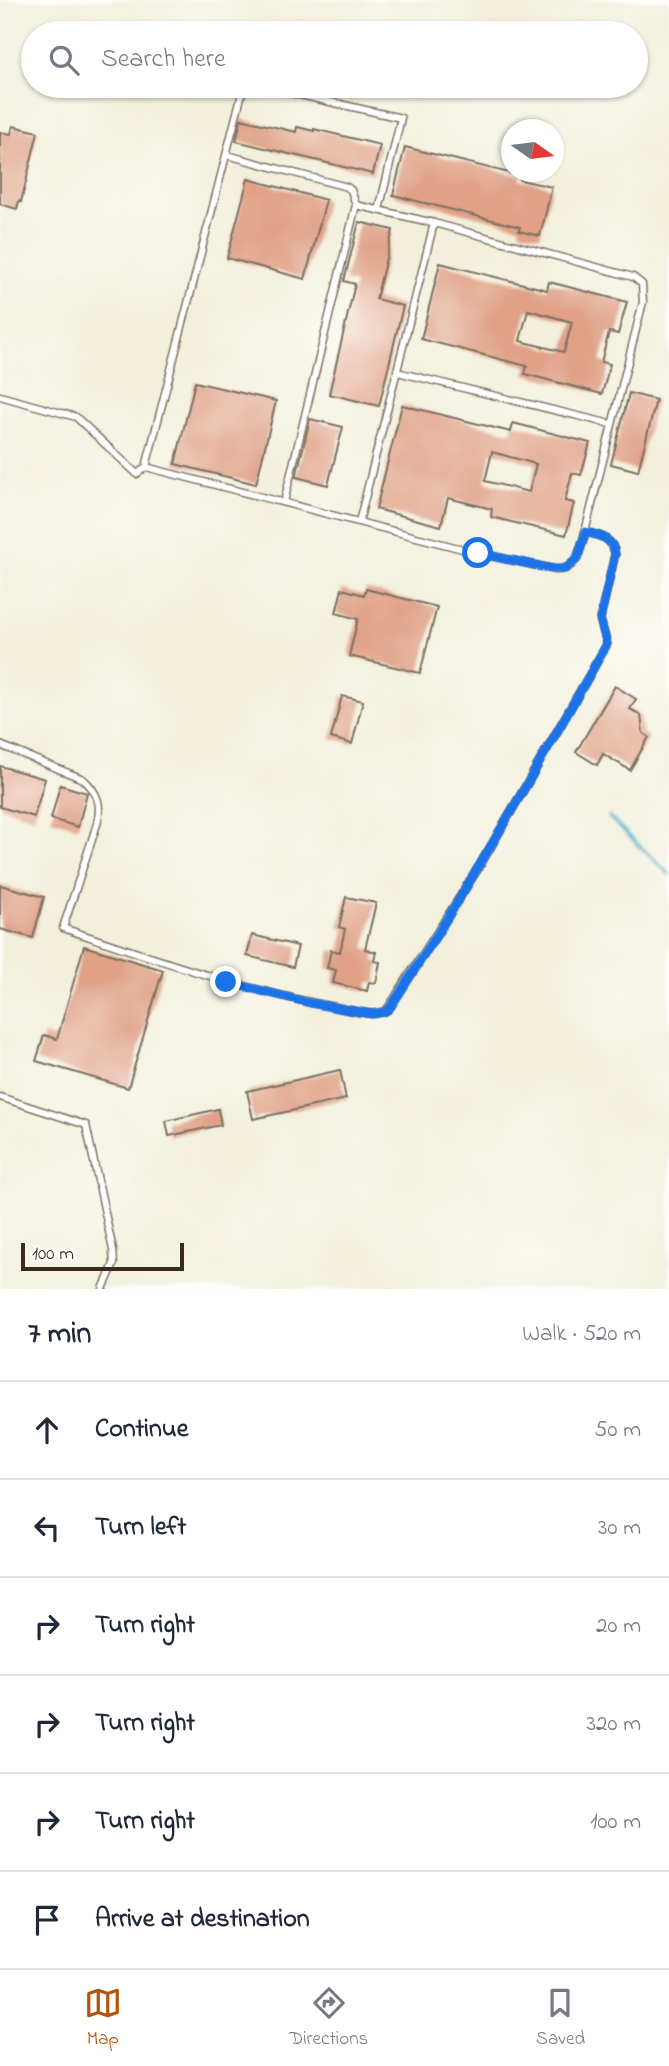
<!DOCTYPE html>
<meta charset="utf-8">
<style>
body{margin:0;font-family:"Indie Flower",sans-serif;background:#f2f2f3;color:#1f2937}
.compass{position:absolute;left:501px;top:119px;width:63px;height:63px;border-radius:50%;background:#fff;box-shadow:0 2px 5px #0004;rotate:104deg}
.scale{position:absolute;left:21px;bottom:18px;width:163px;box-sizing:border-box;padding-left:7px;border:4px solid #3b2a1e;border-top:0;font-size:19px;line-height:24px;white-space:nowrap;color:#3b2a1e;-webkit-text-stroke:5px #fdfcf7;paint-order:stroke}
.stop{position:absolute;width:21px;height:21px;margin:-16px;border:5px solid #1a73e8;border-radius:50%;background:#fff}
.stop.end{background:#1a73e8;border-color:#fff;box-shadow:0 2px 7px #0008}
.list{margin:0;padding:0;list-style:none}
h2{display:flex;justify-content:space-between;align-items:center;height:91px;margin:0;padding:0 28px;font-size:30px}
h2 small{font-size:23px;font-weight:400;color:#747a83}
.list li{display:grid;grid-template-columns:46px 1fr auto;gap:21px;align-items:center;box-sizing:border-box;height:98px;padding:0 28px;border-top:2px solid #e0e1e3}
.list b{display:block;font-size:26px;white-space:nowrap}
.list em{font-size:23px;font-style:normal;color:#747a83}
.icon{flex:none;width:38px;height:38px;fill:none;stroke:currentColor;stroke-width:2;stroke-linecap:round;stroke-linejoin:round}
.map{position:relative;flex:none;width:669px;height:1289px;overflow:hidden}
.search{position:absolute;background:#fff;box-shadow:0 2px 5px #0004;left:21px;right:21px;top:21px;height:77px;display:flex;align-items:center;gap:18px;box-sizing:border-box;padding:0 24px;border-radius:38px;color:#747a83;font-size:26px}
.sheet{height:679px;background:#fff}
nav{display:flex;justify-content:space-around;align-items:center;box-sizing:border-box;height:98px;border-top:2px solid #e0e1e3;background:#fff;font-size:19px;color:#747a83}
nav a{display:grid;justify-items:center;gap:4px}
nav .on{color:#b45309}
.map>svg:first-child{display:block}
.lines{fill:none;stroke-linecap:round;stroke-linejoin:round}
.stream{stroke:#4faecd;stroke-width:3.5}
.building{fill:#e0a187;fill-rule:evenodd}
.lane-casing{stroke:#7b6f60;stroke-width:9}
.lane{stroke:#fff;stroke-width:6}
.route{stroke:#1a73e8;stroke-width:9}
</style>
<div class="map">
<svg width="669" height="1289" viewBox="0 0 669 1289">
<rect width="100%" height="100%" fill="#fdfcf7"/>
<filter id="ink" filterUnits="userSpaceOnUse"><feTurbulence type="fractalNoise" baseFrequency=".0143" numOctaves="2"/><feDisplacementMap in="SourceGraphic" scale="14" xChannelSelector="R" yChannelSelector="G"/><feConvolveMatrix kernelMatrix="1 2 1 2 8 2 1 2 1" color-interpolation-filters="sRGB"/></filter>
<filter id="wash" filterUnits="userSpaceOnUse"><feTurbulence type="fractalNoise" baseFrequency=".00686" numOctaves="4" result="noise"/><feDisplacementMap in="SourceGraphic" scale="28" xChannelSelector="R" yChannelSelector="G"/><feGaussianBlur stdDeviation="1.57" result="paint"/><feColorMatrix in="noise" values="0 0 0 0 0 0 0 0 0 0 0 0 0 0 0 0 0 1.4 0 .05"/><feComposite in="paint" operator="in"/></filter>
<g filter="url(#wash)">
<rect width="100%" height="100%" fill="#f2efdb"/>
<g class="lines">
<polyline class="stream" points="609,817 669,874"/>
</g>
<g id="blocks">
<g class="building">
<polygon points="292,86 336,86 333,97"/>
<polygon points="241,119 296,132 297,127 314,131 314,129 380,145 373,174 236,141"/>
<polygon points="13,126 38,132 21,202 19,201 17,209 0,204 0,132 11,134"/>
<polygon points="405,147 521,176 520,180 552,187 540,236 519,231 520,227 393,195"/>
<polygon points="248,179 326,200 305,279 227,258"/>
<polygon points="359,222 393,230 376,299 403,306 379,406 329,394 355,284 344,281"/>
<path d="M440 263 547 290 549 282 627 302 618 334 609 332 601 362 610 364 602 394 525 374 527 366 421 339ZM528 310 572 322 564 352 520 341Z"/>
<polygon points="195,382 276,401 256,484 175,464"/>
<polygon points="629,393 656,400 638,471 611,464"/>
<path d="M402 405 511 432 513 423 590 443 581 475 572 473 565 501 574 503 566 535 491 517 492 509 448 498 441 526 376 509ZM492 452 536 464 529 492 485 481Z"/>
<polygon points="310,419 343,427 328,485 296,477"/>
<polygon points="342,589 364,595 366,589 437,607 420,673 349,656 358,619 336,613"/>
<polygon points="615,686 636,699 630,709 641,715 643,733 649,737 630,770 603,754 597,765 576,752"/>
<polygon points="342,696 363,701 352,744 331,738"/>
<polygon points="0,766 45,779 34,817 0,807"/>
<polygon points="60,785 87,793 78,827 51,819"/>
<polygon points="0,885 44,897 33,938 0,929"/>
<polygon points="346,897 376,903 365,949 376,952 374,961 380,962 376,983 369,982 367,991 333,983 336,970 327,968 331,950 340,952 345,929 339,927"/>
<polygon points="252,935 298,946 293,967 247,956"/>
<polygon points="84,946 163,970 128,1088 36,1061 44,1035 57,1039"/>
<polygon points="340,1070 346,1099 253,1119 247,1091"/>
<polygon points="218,1109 221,1125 169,1136 166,1121"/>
</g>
</g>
</g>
<g filter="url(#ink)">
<use href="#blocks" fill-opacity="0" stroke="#7b6f60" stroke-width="2"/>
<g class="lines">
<defs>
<g id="lane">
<polyline points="260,86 401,118 379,210"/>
<polyline points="227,155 347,187 351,190 356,205"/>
<polyline points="397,372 611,424"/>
<path d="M0 396 76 417 137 474 146 467 478 553 557 570C579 569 580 549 585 532"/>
<polyline points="146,467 242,93 246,86"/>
<polyline points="359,522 434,223"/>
<path d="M0 745 83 779C98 792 102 805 97 824L63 928C153 958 242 990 335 1007 351 1010 372 1018 387 1010L481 864 607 644 600 619 615 554C612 537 600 536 585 532L643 302 642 284 633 277 434 223 356 205 284 502"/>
<polyline points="0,1097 86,1125 113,1250 114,1264 103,1289"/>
</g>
</defs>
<use href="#lane" class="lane-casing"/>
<use href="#lane" class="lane"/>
</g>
</g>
<g class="lines" filter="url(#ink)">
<path class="route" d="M226 982 310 1003 372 1014 384 1012 390 1008C468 890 537 767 607 644L600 619 615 554C612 537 600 536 586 532L577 559 565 569H553L478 553"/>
</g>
</svg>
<svg class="compass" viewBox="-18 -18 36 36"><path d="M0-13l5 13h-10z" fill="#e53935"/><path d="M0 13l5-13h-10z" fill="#747a83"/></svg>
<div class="scale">100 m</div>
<div class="stop" style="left:478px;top:553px"></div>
<div class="stop end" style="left:226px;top:982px"></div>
<div class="search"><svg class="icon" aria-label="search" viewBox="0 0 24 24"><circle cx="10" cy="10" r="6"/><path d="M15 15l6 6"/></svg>Search here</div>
</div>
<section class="sheet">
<h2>7 min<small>Walk · 520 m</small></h2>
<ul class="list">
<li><svg class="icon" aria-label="ahead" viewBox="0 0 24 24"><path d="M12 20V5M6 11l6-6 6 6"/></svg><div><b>Continue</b></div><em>50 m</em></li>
<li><svg class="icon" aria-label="left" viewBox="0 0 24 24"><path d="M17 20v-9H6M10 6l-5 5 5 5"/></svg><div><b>Turn left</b></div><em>30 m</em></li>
<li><svg class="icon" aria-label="right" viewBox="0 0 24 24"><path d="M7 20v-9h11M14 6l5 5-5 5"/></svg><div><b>Turn right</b></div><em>20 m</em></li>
<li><svg class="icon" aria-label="right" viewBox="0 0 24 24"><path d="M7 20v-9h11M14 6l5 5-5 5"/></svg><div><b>Turn right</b></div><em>320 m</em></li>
<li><svg class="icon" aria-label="right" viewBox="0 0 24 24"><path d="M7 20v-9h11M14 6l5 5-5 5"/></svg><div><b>Turn right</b></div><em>100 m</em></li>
<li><svg class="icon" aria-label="arrive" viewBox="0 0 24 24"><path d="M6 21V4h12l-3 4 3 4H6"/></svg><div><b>Arrive at destination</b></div></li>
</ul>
</section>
<nav>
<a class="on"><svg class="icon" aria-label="map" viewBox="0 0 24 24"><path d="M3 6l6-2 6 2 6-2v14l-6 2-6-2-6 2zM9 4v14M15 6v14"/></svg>Map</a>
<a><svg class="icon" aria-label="directions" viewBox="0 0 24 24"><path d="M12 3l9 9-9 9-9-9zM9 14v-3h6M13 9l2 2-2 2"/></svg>Directions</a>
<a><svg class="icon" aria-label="saved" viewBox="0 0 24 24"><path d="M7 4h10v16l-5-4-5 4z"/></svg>Saved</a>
</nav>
